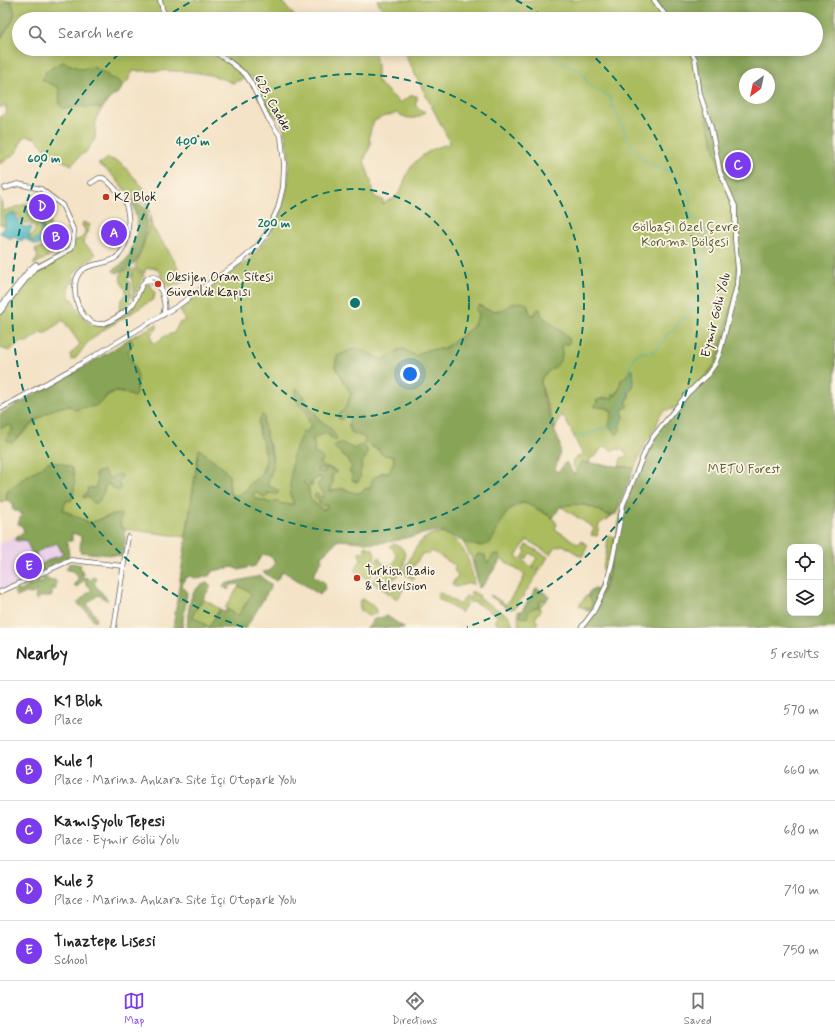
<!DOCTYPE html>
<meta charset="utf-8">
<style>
body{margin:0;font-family:Mynerve,sans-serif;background:#f2f2f2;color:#202124}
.controls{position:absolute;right:12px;bottom:12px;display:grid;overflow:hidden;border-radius:8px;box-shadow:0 2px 10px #0003}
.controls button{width:36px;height:36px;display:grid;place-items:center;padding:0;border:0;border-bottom:1px solid #e0e0e0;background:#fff;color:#202124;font:20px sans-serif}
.compass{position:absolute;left:739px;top:68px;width:36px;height:36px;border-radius:50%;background:#fff;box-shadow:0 2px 10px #0003;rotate:213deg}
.you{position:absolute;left:410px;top:374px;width:14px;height:14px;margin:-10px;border:3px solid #fff;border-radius:50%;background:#1a73e8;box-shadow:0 0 0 6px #1a73e833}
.badge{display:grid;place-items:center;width:26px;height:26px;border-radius:50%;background:#7c3aed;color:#fff;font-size:13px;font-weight:700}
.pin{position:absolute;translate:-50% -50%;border:2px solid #fff;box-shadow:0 1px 4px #0006}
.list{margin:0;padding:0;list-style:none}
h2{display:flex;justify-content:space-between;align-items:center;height:52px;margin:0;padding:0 16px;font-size:17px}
h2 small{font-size:13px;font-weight:400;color:#757577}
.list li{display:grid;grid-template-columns:26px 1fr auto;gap:12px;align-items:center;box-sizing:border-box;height:60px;padding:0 16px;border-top:1px solid #e0e0e0}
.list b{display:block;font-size:15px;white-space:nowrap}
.list p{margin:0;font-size:13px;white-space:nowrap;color:#757577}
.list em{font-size:13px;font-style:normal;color:#757577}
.icon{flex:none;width:22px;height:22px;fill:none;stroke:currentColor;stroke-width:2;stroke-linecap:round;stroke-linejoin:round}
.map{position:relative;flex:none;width:835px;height:628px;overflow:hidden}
.search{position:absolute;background:#fff;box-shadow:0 2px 10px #0003;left:12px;right:12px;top:12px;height:44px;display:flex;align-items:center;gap:10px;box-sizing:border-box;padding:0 14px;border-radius:22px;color:#757577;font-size:15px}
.sheet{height:352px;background:#fff}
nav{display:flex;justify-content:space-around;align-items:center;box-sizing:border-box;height:56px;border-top:1px solid #e0e0e0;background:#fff;font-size:11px;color:#757577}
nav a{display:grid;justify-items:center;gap:2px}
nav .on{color:#7c3aed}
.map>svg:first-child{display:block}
.built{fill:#ecd1ea}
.green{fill:#abbc5f;stroke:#646c3e;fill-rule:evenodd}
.forest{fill:#88a456;stroke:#526039;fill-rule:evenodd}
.water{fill:#46b5bf;stroke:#31686e}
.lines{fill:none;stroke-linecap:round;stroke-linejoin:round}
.stream{stroke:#46b5bf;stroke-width:1}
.minor-casing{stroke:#686258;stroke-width:5.5}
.minor{stroke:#fff;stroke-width:4}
.ring{fill:none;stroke:#0f766e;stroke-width:2;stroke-dasharray:7 5}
.poi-dot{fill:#c8321e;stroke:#fcf5e5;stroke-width:1.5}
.labels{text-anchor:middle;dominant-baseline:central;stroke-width:3.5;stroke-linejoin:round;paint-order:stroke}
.street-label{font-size:13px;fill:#1c1c1c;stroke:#fcf5e5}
.poi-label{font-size:13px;fill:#1c1c1c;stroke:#fcf5e5;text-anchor:start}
.park-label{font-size:13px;fill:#555c37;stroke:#fcf5e5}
.centre{fill:#0f766e;stroke:#fcf5e5;stroke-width:2}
.ring-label{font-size:12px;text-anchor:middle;font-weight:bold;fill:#0f766e;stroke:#fcf5e5;stroke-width:3.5;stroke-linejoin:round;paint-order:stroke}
</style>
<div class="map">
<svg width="835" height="628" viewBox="0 0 835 628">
<rect width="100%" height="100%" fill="#fcf5e5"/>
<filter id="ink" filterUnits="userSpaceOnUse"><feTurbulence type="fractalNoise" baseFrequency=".025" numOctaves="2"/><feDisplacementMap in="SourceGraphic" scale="8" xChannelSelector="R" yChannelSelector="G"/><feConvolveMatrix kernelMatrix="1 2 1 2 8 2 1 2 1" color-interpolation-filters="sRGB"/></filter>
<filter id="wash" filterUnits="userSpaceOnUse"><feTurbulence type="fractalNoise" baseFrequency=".012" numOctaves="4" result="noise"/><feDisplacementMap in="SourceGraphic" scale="16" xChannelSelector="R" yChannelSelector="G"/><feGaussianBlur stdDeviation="0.9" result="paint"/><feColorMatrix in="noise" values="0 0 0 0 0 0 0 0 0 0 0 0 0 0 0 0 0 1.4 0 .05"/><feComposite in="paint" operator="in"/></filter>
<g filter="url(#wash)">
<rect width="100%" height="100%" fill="#f4e3c7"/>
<polygon class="built" points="25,533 58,538 67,561 0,592 0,543"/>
<g class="green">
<path d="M0 0H279L282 2 297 19H19V49H374L377 65V81L400 103 412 95 417 96V100L415 104 418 108 425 112C416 121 407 119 397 113L383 117 374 121 371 129 369 138 371 143 364 161 371 181 372 192 375 197 383 200V205L387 201C402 199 403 179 410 169 419 155 433 148 448 144L450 142 402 49H816V19H387L377 0H835V511L674 406 673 409 666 410 660 415 656 427 648 439 634 468 619 466 621 458 627 456 628 454 621 449 611 450 606 447H602L597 455 590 459 589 463 581 462 576 471 572 462 576 457H580L583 454C576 444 568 420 561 415L555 430 541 384 542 376 558 363 562 355 561 346 563 344H565L536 312 534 315 530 314 528 313 529 308 513 303 502 310 489 311 479 314 473 327 443 349H435L421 352 416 356 403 349 399 350 382 360 371 354 335 366 351 394 346 407 338 416 339 419H342L347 415 350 417 349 426 365 438 372 447 379 450 384 455 394 457V461L389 472 380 473C376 479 373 488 365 489 356 498 352 490 343 489 339 489 333 492 330 492L333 481 332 475 336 471 328 467H325L324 473 318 472 317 469 322 465 319 464 320 462 317 454 314 453 315 449 313 439 324 433 328 434 331 438 325 424 319 420 316 414 311 409 299 390 302 408 307 412 311 425 309 430 301 438 293 455 291 496 294 504H282L276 501 270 503C262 499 258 502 252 495L256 492C263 495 269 492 277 494L278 490 267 486 273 466 271 448 266 437V431L264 427 263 422H258L259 432 264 445 266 461 260 476 250 483 246 490 236 496 230 494 229 476 222 467 199 449 186 537 125 529 120 526 121 515H112L90 523 63 510 66 501 48 462 41 468 25 477 17 484 8 489 6 496 7 500 0 502V428L9 425 13 427 11 432 8 435 11 443C32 429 42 406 71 406L74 409 102 402 107 396 115 392 128 394 131 357 127 351 133 344 130 338 157 324V329L151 334 152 342 155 343 165 336 174 333 179 323 185 321 180 310 231 272 248 261 268 238 280 215 284 203 288 183 289 157 284 129 281 121 267 109 251 76 232 83C203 68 165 71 133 71L127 82 122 87 120 91 110 98 102 109 96 118 95 139 86 152 81 155 72 165 52 156 35 138 27 136 23 138 16 153 0 164V117L7 112 5 105 0 108V40L12 22 15 13 4 3 0 6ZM745 74H769V98H745ZM627 376 633 387 629 393V397L622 411 621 422 619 423V427L617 434 613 429 612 411 605 407 595 405 597 403V400L605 398 613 399Z"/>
<path d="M108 158 121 163 144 188 152 227 170 253 185 281 171 288C162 284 163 274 156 268H148L145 270 144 274 135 267C139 254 157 218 146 205 142 200 133 198 128 193 118 183 111 171 98 164L103 162Z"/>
<path d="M0 198 4 211 25 204H27L50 223 48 245 64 246 65 241 69 242 67 246 33 265 38 257 35 249 42 248C49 235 43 220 32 213H27L36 219 41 228 40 236 33 241 30 239 29 235 31 236 35 231V227L29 223H22L19 214 17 215 15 214 4 222 5 226 0 224Z"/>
<path d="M83 222 90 225 83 243 96 254C88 263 78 266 72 277L75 278 72 284H69V298L73 299 77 309 86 321 92 325 103 327 109 324 132 309 147 283 150 284 155 293 154 299 102 331 87 343 76 358 71 360 70 354 73 352 80 344 63 320 46 333H40L27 342H19L10 351 0 348V316L21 290 35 270 68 253 71 251 75 240C81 240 85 237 85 230L82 225Z"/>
<path d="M132 268 129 277 127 279C134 288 130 292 129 303L119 312 121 300 125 296 126 290C122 284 118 280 122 272Z"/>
<polygon points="135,269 144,276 132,299 134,289 131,277 134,269"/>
<polygon points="319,477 322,479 321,482 324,497 321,497 318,494 321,502 324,505 327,504 327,508 322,510 310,499 309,490 303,484 306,480 312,485 313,480"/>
<path d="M525 503 553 518 557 524 555 529 578 544 581 541 588 545 582 557 563 545 556 547 550 554 527 540 516 556 539 572 515 608 509 609 490 596 491 595 506 605 523 580H522L525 575 501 559 484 584 479 588 478 581 471 557 463 542 481 546C493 531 505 506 525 503Z"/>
<path d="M566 505C577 504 587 505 596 509 602 511 605 515 612 516L599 524 597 536 591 535 594 528 560 506Z"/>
<path d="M435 533C462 533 471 562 474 585L470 583 456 587 452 584 458 575 454 570 456 566 432 551 429 554 423 553 411 570 409 573 415 577 413 580 404 573 405 569C413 553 417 539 435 533Z"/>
<path d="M608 535 615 537 607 578 591 612 579 606 586 596 590 597 595 589 598 591 605 572 602 569C607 559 607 546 608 535Z"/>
<path d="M395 544C401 546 406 551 405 558 402 596 360 577 379 557L381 562 389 566C400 561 397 551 389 546Z"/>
<polygon points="527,545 548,557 540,570 532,565 537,558 530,553 525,560 522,558 526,552 524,550"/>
<polygon points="366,546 373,549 375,554 372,565 372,574 368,580 354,570 361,560 359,553 365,551 366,549 364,548"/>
<polygon points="375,577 385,582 406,585 399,597 397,599 372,582"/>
<polygon points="239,586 252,594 238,616 225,608"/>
<polygon points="537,588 549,596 539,608 541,610 535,619 538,622 534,628 519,628 518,613 519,611 521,612 535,591 534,590"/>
<polygon points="472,591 480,596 479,598 510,617 513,628 502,628 502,627 494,621 498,616 473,601 472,603 469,601 461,613 438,598 437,596 439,592 460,605 466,596 470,598 472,595 470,593"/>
<polygon points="203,599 220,609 209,627 192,616"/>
<polygon points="362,599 376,608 376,614 368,616 361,611 359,603"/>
</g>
<g class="forest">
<path d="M654 0H835V628H581L585 624 606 586 621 513 653 437 715 364 737 285 736 210 724 183 703 105 696 65 690 49H816V19H668ZM745 74H769V98H745ZM790 547H820V613H790Z"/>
<path d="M11 1C20 18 8 26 0 40V6L4 3Z"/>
<path d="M63 62 81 69 93 67 107 74 109 78C116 78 127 84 119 92 116 94 113 96 110 98 107 101 104 105 102 109L95 107 85 108 82 106 63 109C56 102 62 94 58 87L42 80 46 71Z"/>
<path d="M134 199 146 209C149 223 143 252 134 264 130 268 122 270 117 273L113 271V270L123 263 129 256 137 233 138 226 132 200Z"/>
<path d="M521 302 527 304 530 314 534 315 538 309H540L542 316 566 335 570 342 568 344H563L561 346C567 372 539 368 541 384 542 396 551 419 555 432 557 436 560 442 560 447 561 454 556 464 555 471H559L566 462 574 475 581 462 634 468 616 514C605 519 597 507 586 505 578 504 568 504 560 507L553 518C545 513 537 507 528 504 507 496 499 532 490 543 471 553 453 532 435 531L389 542 375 543 339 540 321 556 322 560 313 575 325 583V588L320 595 283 571 276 581 263 572C271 572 275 567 274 560 264 549 260 558 255 566L239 570 233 567 213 571 211 575 198 579 190 576 185 578 182 585 187 593 182 628H173L199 449 222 467 229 476 230 494 236 496C240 494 244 492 247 489 248 487 249 485 250 483 254 480 259 478 262 473 274 452 251 431 262 415L264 416 265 418 263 422 264 427 266 431V437L272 454 273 466 267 485 278 490 279 492 277 494 268 493 266 497H264L256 492 252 495C258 502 263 499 270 503L276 501 282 504H294L291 496 290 486 293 455 303 431 307 432 311 425 309 423 307 412C300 406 292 399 296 389L299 390 311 409 316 414 319 420 321 422 329 426 337 438 336 440C331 438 329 434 324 433L313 439 315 449 314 453 321 456 323 459 322 462 319 463 323 467 322 469H317L318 472H324L326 467 337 472 332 475 333 481 330 492C334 490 339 488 343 489 352 491 358 497 365 489H369L372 486 371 482C376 474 380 474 389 472L394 461V457L381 454 379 450 370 445 364 444 365 438C360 435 355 435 351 432L349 426 350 417 347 415 342 419H339L338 416 346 407 351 394 335 366 337 356 356 348 362 350 382 360 399 350 403 349 416 356 426 350 443 349 473 327 479 314 475 309 479 305C502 319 500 305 521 302ZM319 477H321L322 481 318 483C318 488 319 491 324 493V497H321L316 493 314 496 321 501 318 503 321 506 327 505V508L322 510 310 499 308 485 303 483 306 480 311 486 313 480Z"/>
<path d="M130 338 133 343 128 352 137 373 138 379 135 396 134 397C126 393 115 389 107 395 103 399 101 404 95 406 89 408 83 406 77 410L74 409 71 406C46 406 30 426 13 442L11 443 6 439 13 428 9 425 0 428V414L111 351Z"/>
<path d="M630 370H633C633 381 637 383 629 393V397L626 402 628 405 627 408H624L622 411 624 417C623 422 617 424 621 429L617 435 609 426 612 411 605 407 602 408 601 407H595V405L597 403V400L605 398H613V394L616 395C619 390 621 386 620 381L627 375Z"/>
<path d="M342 443 355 449C360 442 369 445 367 455 366 458 363 461 361 464L362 467 360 473 361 476 358 482 353 481 352 479V475L349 471 352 467 349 463 348 459 343 456 334 447 336 444Z"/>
<path d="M48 462 61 463 72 468C76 480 75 488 72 500L66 501 63 510 90 523 112 515 121 514 120 526 125 529 124 534 126 536 123 556 80 552 81 536 72 533V541H67L69 556 65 559 22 580 19 577 20 575H22L26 571 32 570 52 558 58 557 63 554 57 543 36 552 37 558 36 560 34 559 26 540 16 541V538L24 531 22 526 18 524 20 518 22 515 18 511H14L12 508 14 504 7 500 6 496 8 489 17 484 25 477 41 468Z"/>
<polygon points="101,471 104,471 108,477 110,478 120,474 122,477 118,482 121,488 119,491 113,488 110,484 105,486 105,488 100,500 96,503 93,503 88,496 84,498 83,496 87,493 88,488 91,487 93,488 96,487 97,479 95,474"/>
<path d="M478 554 485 555 486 561 488 563 494 554 499 555 501 559 484 584 479 588C478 585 478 582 477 579 475 569 470 562 478 554Z"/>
<path d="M72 563 81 565 80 567 84 575 81 574V575L85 578H88L91 581 93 577 96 578 97 580 94 583C98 590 104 594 108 600H106L98 595 87 604 96 616V621L92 619 87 612 77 603 92 589 85 583 86 581 84 580C82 582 79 586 76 587L74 585 78 579V577L72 571 66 569 69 564Z"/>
<path d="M260 576 272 585 246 628H187C189 611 187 588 207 583L211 586 192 616 209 627 220 609 225 612 227 609 238 616 252 594 239 586 238 584 231 585 228 590 222 586 224 584Z"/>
<polygon points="45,577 51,581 53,579 56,581 56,589 54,590 53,586 52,586 52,595 51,597 40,597 37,601 35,599 36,593 35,592 32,594 26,593 17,597 14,592 16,589 20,591 38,582 43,582 43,578"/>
<path d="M603 577 607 578C604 587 599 607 591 612L585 610 586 608 591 607C593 601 591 600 588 595L589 592 595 589 598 591Z"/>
<polygon points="537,588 549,596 546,601 543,599 539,602 539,605 538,607 533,608 528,613 527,618 521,617 518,613 519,611 521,612 535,591 534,590"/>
<polygon points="387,616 405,628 367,628 374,619"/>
</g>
<path class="water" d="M28 210C42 218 45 227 44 243 34 248 33 242 25 239L19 241 14 236 10 240 7 236 0 233 1 231 5 225C4 218 5 214 13 213L17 216 21 225 25 227 30 226 32 228 29 235 30 239 33 241C50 233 38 219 27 213Z"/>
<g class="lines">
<path class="stream" d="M550 49 556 60H560C565 66 571 68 578 69L583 74 588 85 609 96 611 100V104L624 128 626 137 631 142V147L645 161 653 166 665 169 673 172 680 184 688 191 690 198 689 216C693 219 699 221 703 225 710 234 705 251 704 260 703 265 704 267 703 272L709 284 707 291 692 308 687 318 680 320 674 330 668 333 665 338 655 351 639 353 633 358 630 365V386L628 389 624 402 618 408 620 416 617 424 582 436H577L575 437"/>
</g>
</g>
<g filter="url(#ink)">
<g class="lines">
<defs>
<g id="minor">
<polyline points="160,0 163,11 167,19"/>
<polyline points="654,0 668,19"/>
<path d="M91 183 99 178H103C109 181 122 196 125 202 131 218 130 249 114 259 104 265 88 263 80 272 67 288 80 326 102 324 109 323 129 310 133 304 139 296 141 278 153 276 162 280 160 285 162 293 164 301 166 307 163 315"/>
<polyline points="145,281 151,280 162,291"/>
<polyline points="0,307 30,269 36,264"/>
<polyline points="0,312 34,269 71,249 73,243 74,231 62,205 41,189 18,184 5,188"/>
<polyline points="0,409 79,365 179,305 242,260 258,245 266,234 278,208 283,187 284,164 281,137 268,118 251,83 245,74 230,62 210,49"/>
<polyline points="0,592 71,560 123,566"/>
<polyline points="114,628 128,537"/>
<polyline points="581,628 594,611 606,586 612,562 623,505 646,449 653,437 688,393 708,374 715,364 720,352 737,285 738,269 735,240 735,206 720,172 711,127 700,94 695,59 690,49"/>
</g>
</defs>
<use href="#minor" class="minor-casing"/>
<use href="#minor" class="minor"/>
</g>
</g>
<g class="ring">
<circle cx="355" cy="303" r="114"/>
<circle cx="355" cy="303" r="229"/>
<path d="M243 627A343 343 0 0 1 123 50M163 19A343 343 0 0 1 194 0M516 0A343 343 0 0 1 547 19M587 50A343 343 0 0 1 467 627"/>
</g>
<g class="poi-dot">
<circle cx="106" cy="197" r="4"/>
<circle cx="158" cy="284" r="4"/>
<circle cx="357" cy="578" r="4"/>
</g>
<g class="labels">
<g class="street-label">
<text transform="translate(272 103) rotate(61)">625. Cadde</text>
<text transform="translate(716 315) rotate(-76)">Eymir Gölü Yolu</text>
</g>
<g class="poi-label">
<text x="114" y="197">K2 Blok</text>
<text x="166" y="277">Oksijen Oran Sitesi<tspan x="166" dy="15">Güvenlik Kapısı</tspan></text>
<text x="365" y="571">Turkish Radio<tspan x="365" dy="15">&amp; Television</tspan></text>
</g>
<g class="park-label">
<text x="685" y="227">Gölbaşı Özel Çevre<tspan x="685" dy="15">Koruma Bölgesi</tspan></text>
<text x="744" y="469">METU Forest</text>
</g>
</g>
<circle cx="355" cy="303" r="6" class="centre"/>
<g class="ring-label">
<text x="193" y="145">400 m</text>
<text x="44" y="162">600 m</text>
<text x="274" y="227">200 m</text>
</g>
</svg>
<div class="controls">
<button><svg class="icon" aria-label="locate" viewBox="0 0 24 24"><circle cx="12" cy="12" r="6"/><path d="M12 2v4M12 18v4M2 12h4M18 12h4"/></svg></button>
<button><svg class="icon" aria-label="layers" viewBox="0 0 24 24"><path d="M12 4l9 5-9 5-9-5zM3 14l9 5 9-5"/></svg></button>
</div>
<svg class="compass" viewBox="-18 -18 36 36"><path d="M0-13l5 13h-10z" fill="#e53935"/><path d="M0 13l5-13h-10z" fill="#757577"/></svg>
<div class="you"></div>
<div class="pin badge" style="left:114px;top:233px">A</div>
<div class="pin badge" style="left:56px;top:237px">B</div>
<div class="pin badge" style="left:738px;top:165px">C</div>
<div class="pin badge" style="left:42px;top:207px">D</div>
<div class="pin badge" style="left:29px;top:566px">E</div>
<div class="search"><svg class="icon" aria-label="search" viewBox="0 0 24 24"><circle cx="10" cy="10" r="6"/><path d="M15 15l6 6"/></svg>Search here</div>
</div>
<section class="sheet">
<h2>Nearby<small>5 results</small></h2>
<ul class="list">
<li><span class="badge">A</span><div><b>K1 Blok</b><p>Place</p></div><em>570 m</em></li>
<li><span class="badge">B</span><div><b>Kule 1</b><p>Place · Marina Ankara Site İçi Otopark Yolu</p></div><em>660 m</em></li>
<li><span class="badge">C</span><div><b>Kamışyolu Tepesi</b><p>Place · Eymir Gölü Yolu</p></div><em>680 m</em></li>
<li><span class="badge">D</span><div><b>Kule 3</b><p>Place · Marina Ankara Site İçi Otopark Yolu</p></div><em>710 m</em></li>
<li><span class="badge">E</span><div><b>Tınaztepe Lisesi</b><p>School</p></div><em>750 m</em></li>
</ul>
</section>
<nav>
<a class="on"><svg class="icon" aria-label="map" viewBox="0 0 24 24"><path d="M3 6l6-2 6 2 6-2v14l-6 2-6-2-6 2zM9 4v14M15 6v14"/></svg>Map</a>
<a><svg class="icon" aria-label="directions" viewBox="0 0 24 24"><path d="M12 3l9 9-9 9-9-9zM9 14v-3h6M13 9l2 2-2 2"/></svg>Directions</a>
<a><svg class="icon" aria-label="saved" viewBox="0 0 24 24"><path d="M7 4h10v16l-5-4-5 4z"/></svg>Saved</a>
</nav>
